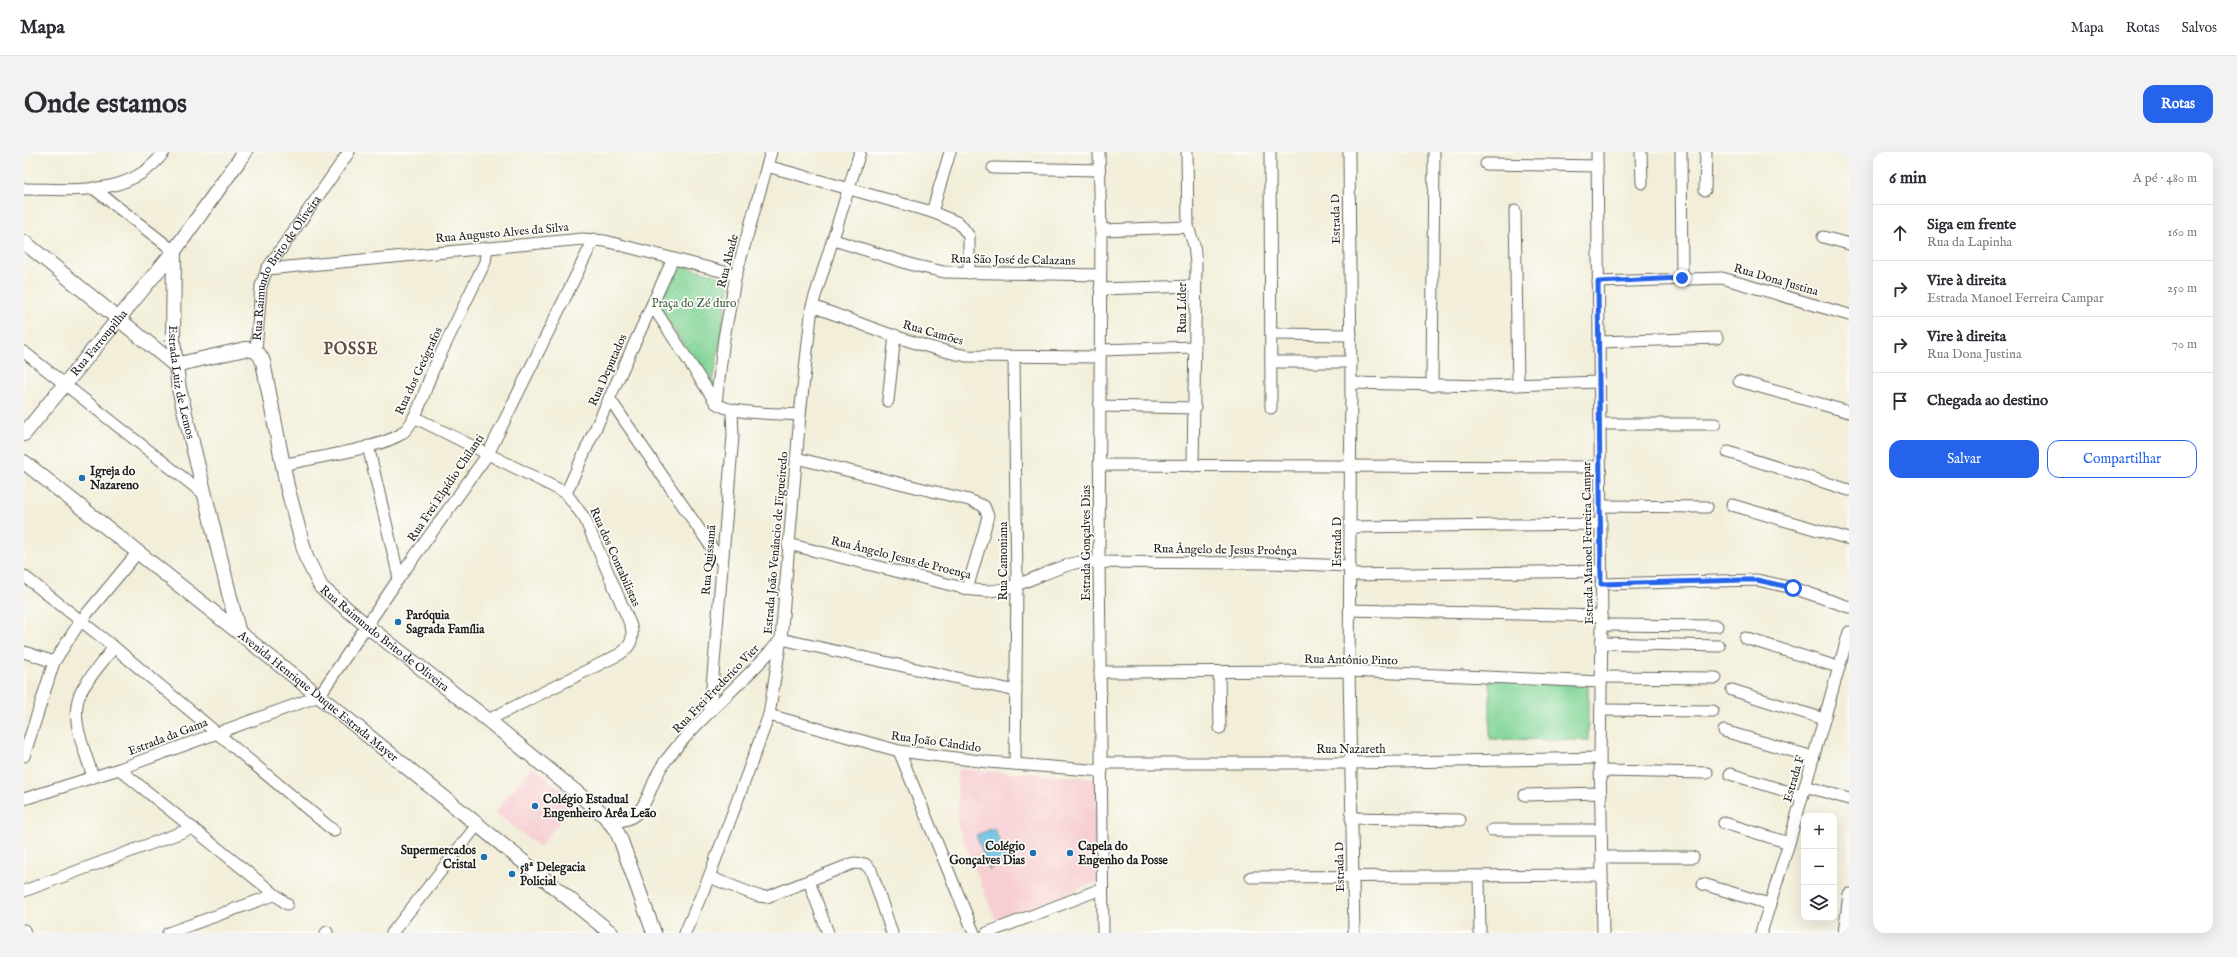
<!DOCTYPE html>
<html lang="pt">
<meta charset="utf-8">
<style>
body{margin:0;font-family:"IM FELL English",serif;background:#f2f2f3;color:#2b2b33}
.controls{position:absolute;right:12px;bottom:12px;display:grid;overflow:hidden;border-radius:8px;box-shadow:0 4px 16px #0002}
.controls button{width:36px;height:36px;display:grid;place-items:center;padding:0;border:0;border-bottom:1px solid #e1e1e2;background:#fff;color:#2b2b33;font:20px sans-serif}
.stop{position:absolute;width:12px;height:12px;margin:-9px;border:3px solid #2563eb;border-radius:50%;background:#fff}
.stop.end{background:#2563eb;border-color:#fff;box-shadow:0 1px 4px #0008}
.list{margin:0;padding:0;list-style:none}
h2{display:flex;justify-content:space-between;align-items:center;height:52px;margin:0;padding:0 16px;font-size:17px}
h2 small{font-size:13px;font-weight:400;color:#7c7c81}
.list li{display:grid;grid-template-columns:26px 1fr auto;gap:12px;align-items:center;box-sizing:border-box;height:56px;padding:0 16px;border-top:1px solid #e1e1e2}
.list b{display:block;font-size:15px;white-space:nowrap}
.list p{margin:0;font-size:13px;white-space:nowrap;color:#7c7c81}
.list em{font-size:13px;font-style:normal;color:#7c7c81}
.actions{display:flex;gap:8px;padding:12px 16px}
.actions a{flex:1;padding:9px 0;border:1px solid #2563eb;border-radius:12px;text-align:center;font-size:14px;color:#2563eb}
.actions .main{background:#2563eb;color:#fff}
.icon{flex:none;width:22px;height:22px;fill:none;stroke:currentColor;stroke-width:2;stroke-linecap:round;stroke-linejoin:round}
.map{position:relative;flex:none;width:1825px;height:781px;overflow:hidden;border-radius:12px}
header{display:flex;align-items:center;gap:24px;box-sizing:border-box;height:56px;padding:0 20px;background:#fff;border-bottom:1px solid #e1e1e2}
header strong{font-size:19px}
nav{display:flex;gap:22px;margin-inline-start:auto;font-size:14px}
.intro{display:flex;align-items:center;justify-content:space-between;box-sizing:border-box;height:96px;padding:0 24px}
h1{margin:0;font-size:28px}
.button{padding:10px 18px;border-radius:12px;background:#2563eb;color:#fff;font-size:14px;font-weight:700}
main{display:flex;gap:24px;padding:0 24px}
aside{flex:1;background:#fff;border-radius:12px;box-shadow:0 4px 16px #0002}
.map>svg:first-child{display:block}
.built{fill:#f7cfd3}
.grass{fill:url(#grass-dots);stroke:#50795a}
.garden{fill:#83d698;stroke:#50795a}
.water{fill:url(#water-ripples);stroke:#3e6c7e}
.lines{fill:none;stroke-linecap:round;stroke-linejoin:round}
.minor-casing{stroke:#67665e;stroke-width:13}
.major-casing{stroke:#67665e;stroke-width:16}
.minor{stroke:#fff;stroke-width:11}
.major{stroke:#fff;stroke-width:14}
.route{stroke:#2563eb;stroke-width:5}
.poi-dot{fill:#1f6fb2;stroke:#fdfcf7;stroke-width:1.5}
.labels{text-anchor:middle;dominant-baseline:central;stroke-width:3.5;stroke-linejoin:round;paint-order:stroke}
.street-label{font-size:12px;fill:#1c1c1c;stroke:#fdfcf7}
.park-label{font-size:12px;fill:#405d47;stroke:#fdfcf7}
.poi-label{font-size:12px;font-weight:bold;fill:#1c1c1c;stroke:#fdfcf7;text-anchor:start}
.district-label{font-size:16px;font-weight:bold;letter-spacing:1px;fill:#634d43;stroke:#fdfcf7}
</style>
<header>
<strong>Mapa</strong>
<nav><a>Mapa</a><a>Rotas</a><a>Salvos</a></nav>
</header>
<div class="intro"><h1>Onde estamos</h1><a class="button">Rotas</a></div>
<main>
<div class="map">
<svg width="1825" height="781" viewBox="0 0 1825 781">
<defs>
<pattern id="grass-dots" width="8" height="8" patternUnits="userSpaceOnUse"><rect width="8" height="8" fill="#83d698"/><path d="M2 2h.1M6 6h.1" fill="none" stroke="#71b782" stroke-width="1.8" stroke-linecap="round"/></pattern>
<pattern id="water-ripples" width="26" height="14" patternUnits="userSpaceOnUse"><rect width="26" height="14" fill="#61bbdf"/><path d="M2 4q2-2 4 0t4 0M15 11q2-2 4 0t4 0" fill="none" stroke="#54a0bf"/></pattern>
</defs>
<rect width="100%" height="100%" fill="#fdfcf7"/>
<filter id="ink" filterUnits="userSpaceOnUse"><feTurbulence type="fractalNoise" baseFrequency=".025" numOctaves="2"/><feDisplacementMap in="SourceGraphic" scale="8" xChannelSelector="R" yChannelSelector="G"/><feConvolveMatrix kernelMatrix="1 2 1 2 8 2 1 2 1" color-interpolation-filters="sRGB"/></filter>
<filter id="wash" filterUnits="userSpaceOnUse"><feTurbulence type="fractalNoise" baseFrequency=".012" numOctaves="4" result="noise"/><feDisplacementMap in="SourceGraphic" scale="16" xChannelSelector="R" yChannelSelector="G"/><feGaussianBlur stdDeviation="0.9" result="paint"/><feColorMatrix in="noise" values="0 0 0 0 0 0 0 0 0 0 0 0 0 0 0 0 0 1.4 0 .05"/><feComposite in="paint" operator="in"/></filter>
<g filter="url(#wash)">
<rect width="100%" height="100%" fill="#f2eed9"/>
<g class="built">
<polygon points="508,614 552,649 515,695 471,660"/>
<polygon points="934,617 1072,626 1073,730 972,769 933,672"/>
</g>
<polygon class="grass" points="653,111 706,128 688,237 635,155"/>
<polygon class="garden" points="1466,528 1564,531 1564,588 1466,587"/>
<polygon class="water" points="970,676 984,709 965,717 952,683"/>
</g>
<g filter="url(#ink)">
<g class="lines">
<defs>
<g id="minor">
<polyline points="1075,0 1077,78 1075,408 1079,781"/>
<polyline points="1163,0 1164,75 1170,93 1172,112 1169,314"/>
<polyline points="1246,0 1247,256"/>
<polyline points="1325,0 1327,231 1325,519 1330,781"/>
<polyline points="1573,0 1578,473 1576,606 1579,781"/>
<polyline points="1617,0 1618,31"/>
<polyline points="1657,0 1658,126"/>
<polyline points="1462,12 1573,14"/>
<polyline points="743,14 908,60 935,71 945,84 945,121"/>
<polyline points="969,16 1075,18"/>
<polyline points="69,36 150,99"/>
<path d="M0 37C51 37 106 46 140 0"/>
<polyline points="1681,38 1682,0"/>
<polyline points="1491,59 1494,233"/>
<polyline points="908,60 926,0"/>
<polyline points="1077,78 1164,75"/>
<polyline points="1799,85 1825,92"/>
<polyline points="810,88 889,113 920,120 1076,123"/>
<polyline points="243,117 559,87 581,89 712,123"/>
<polyline points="1574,130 1698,126 1825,163"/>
<polyline points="1076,137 1170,134"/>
<path d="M628 153 692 251C707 263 755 261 776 263"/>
<path d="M788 154C839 172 890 194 943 204L1076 205"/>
<polyline points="1248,182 1327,183"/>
<polyline points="1576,190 1693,186"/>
<polyline points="1076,198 1171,195"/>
<path id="s1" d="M232 199 237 134 243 117 325 0"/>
<polyline points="0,200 181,343"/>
<polyline points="990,206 993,432 991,612"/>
<polyline points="1248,210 1327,210"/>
<polyline points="1715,229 1825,260"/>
<polyline points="1327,231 1462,234 1574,230"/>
<polyline points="1408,234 1410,0"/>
<polyline points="585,246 697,409"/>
<polyline points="864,249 871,183"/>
<polyline points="692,251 700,186 712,123 747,0"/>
<polyline points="1075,254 1171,256"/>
<path d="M390 265 542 341 561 367 607 474C610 487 607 494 596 502L464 568"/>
<polyline points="1576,272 1691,272"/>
<polyline points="344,294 375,426"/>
<polyline points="1704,300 1825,338"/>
<polyline points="772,306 945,348 960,354 964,364 961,376 943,437"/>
<path d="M258 313C287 306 354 297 377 282 393 271 401 236 409 218 426 182 444 146 461 110L463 96"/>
<polyline points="1075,313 1576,315"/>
<polyline points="542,341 649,107"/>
<polyline points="1708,353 1825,387"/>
<polyline points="1576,354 1683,355"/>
<polyline points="1327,375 1576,372"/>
<path d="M764 392 943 437C950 438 957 439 964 439 993 438 1026 416 1055 410L1244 411 1326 414"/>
<polyline points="1326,423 1576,419"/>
<polyline points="0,424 90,495 310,679"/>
<polyline points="1577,432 1733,428 1769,436 1825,455"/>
<polyline points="1326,458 1577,464"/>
<polyline points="1578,473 1693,474"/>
<polyline points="1721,486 1814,515"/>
<polyline points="757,487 992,539"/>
<polyline points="1577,491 1695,494"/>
<polyline points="0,500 30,510"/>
<polyline points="1076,520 1325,519 1577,530"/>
<polyline points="1195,521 1196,576"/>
<polyline points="1577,525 1692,526"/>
<polyline points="1708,538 1800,567"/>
<polyline points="1577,558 1689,559"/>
<polyline points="686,559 709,284 708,259"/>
<polyline points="745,563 875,599 964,610 1078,619"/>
<polyline points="1700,579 1789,605"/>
<polyline points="875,599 950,781"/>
<polyline points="0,604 30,510 56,470 114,400"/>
<polyline points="1078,611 1327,611 1576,606"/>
<polyline points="95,617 263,752"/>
<polyline points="1577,619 1683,621"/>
<polyline points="1706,622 1778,644"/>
<path d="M69 625C62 601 44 565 57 540 65 524 79 510 90 495"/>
<polyline points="1781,634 1825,647"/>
<polyline points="1501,643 1577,641"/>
<polyline points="0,647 95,617 295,544 375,426 464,302 570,87"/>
<polyline points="1327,666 1436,668"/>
<path d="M585 669C625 673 622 636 640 611 674 565 721 531 757 487"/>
<polyline points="1700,671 1765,691"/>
<polyline points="1468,678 1577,678"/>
<polyline points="1578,705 1669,705"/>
<polyline points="685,725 734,744 743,745 830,711 841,712 847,718 868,781"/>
<polyline points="1227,725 1578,723"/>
<polyline points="1455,725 1456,781"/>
<polyline points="785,729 804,781"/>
<polyline points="1679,732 1745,752"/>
<polyline points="0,739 169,676"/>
<polyline points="0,778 1,781"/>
<polyline points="144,781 250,743"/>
<polyline points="302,781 303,780"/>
<polyline points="368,781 454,672"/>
<polyline points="661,781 685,725 745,563 757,487 776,263 788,154 836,0"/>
<polyline points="963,781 1077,737"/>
<polyline points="1737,781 1765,691 1825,480"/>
<polyline points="1820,781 1825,742"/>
</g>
<g id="major">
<polyline points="0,90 151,213"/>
<path id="s2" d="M150 99 149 189 155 237 214 478"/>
<path id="s3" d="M151 213 221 197C231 197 236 201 239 210L263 334 282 405 297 435 343 474 464 568 580 663 592 678 597 689 630 781"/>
<path id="s4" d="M0 282 150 99 221 0"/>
<path id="s5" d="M0 310 295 544 587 781"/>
</g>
</defs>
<use href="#minor" class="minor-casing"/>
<use href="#major" class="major-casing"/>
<use href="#minor" class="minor"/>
<use href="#major" class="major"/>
</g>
</g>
<g class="lines" filter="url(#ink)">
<polyline class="route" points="1658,126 1574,130 1577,432 1719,428 1733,428 1769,436"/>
</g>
<g class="poi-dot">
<circle cx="58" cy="326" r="4"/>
<circle cx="374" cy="470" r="4"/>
<circle cx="511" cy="654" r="4"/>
<circle cx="1009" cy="701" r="4"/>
<circle cx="1046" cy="701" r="4"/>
<circle cx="460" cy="705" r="4"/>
<circle cx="488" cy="722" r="4"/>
</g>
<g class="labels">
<g class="street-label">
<text transform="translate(1312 67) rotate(-91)">Estrada D</text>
<text transform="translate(478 81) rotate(-5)">Rua Augusto Alves da Silva</text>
<text transform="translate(989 108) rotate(1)">Rua São José de Calazans</text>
<text transform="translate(704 109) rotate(-76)">Rua Abade</text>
<text stroke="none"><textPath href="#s1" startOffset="91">Rua Raimundo Brito de Oliveira</textPath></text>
<text transform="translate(1752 128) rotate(16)">Rua Dona Justina</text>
<text transform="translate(1158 156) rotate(-90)">Rua Líder</text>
<text transform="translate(909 181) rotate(16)">Rua Camões</text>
<text stroke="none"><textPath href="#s4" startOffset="118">Rua Farroupilha</textPath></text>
<text transform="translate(584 218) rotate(-66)">Rua Deputados</text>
<text transform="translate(395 219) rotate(-65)">Rua dos Geógrafos</text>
<text stroke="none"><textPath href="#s2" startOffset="132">Estrada Luiz de Lemos</textPath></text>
<text transform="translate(422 336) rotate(-56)">Rua Frei Elpídio Chilanti</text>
<text transform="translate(1313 390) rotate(-90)">Estrada D</text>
<text transform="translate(752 391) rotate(-85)">Estrada João Venâncio de Figueiredo</text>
<text transform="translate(1062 391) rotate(-90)">Estrada Gonçalves Dias</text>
<text transform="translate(1564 391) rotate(-91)">Estrada Manoel Ferreira Campar</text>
<text transform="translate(1201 398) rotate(1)">Rua Ângelo de Jesus Proênça</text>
<text transform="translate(591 405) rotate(66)">Rua dos Contabilistas</text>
<text transform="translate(877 406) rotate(14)">Rua Ângelo Jesus de Proença</text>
<text transform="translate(685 408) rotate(-85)">Rua Quissamã</text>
<text transform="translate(979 409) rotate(-90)">Rua Camoniana</text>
<text stroke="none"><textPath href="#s3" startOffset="411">Rua Raimundo Brito de Oliveira</textPath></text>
<text transform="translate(1327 508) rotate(1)">Rua Antônio Pinto</text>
<text transform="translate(692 537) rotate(-46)">Rua Frei Frederico Vier</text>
<text stroke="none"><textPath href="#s5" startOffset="376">Avenida Henrique Duque Estrada Mayer</textPath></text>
<text transform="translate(144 585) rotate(-21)">Estrada da Gama</text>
<text transform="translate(912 590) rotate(8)">Rua João Cândido</text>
<text x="1327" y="597">Rua Nazareth</text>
<text transform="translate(1770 627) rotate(-74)">Estrada F</text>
<text transform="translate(1316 715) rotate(-91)">Estrada D</text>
</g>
<g class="park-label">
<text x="670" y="151">Praça do Zé duro</text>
</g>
<g class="poi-label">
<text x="66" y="319">Igreja do<tspan x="66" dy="14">Nazareno</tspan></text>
<text x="382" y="463">Paróquia<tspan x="382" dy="14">Sagrada Família</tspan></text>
<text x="519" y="647">Colégio Estadual<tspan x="519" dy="14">Engenheiro Arêa Leão</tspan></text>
<text x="1001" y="694" text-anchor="end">Colégio<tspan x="1001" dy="14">Gonçalves Dias</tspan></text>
<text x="1054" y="694">Capela do<tspan x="1054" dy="14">Engenho da Posse</tspan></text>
<text x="452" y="698" text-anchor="end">Supermercados<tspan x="452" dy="14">Cristal</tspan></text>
<text x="496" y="715">58ª Delegacia<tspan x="496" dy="14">Policial</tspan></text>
</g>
<g class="district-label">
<text x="327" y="198">POSSE</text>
</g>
</g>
</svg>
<div class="controls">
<button>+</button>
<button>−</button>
<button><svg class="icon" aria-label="layers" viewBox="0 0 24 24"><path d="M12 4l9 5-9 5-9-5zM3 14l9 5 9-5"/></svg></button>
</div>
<div class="stop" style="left:1769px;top:436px"></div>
<div class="stop end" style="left:1658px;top:126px"></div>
</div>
<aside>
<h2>6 min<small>A pé · 480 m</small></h2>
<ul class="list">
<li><svg class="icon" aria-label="ahead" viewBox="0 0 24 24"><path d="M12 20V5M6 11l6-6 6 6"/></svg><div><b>Siga em frente</b><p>Rua da Lapinha</p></div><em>160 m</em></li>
<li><svg class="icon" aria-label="right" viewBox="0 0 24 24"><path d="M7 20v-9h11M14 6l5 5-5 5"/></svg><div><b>Vire à direita</b><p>Estrada Manoel Ferreira Campar</p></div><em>250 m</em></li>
<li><svg class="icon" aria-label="right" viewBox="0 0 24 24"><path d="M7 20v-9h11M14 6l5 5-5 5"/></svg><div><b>Vire à direita</b><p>Rua Dona Justina</p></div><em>70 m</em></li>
<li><svg class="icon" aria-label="arrive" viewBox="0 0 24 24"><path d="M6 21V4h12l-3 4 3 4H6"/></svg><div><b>Chegada ao destino</b></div></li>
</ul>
<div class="actions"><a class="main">Salvar</a><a>Compartilhar</a></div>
</aside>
</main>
